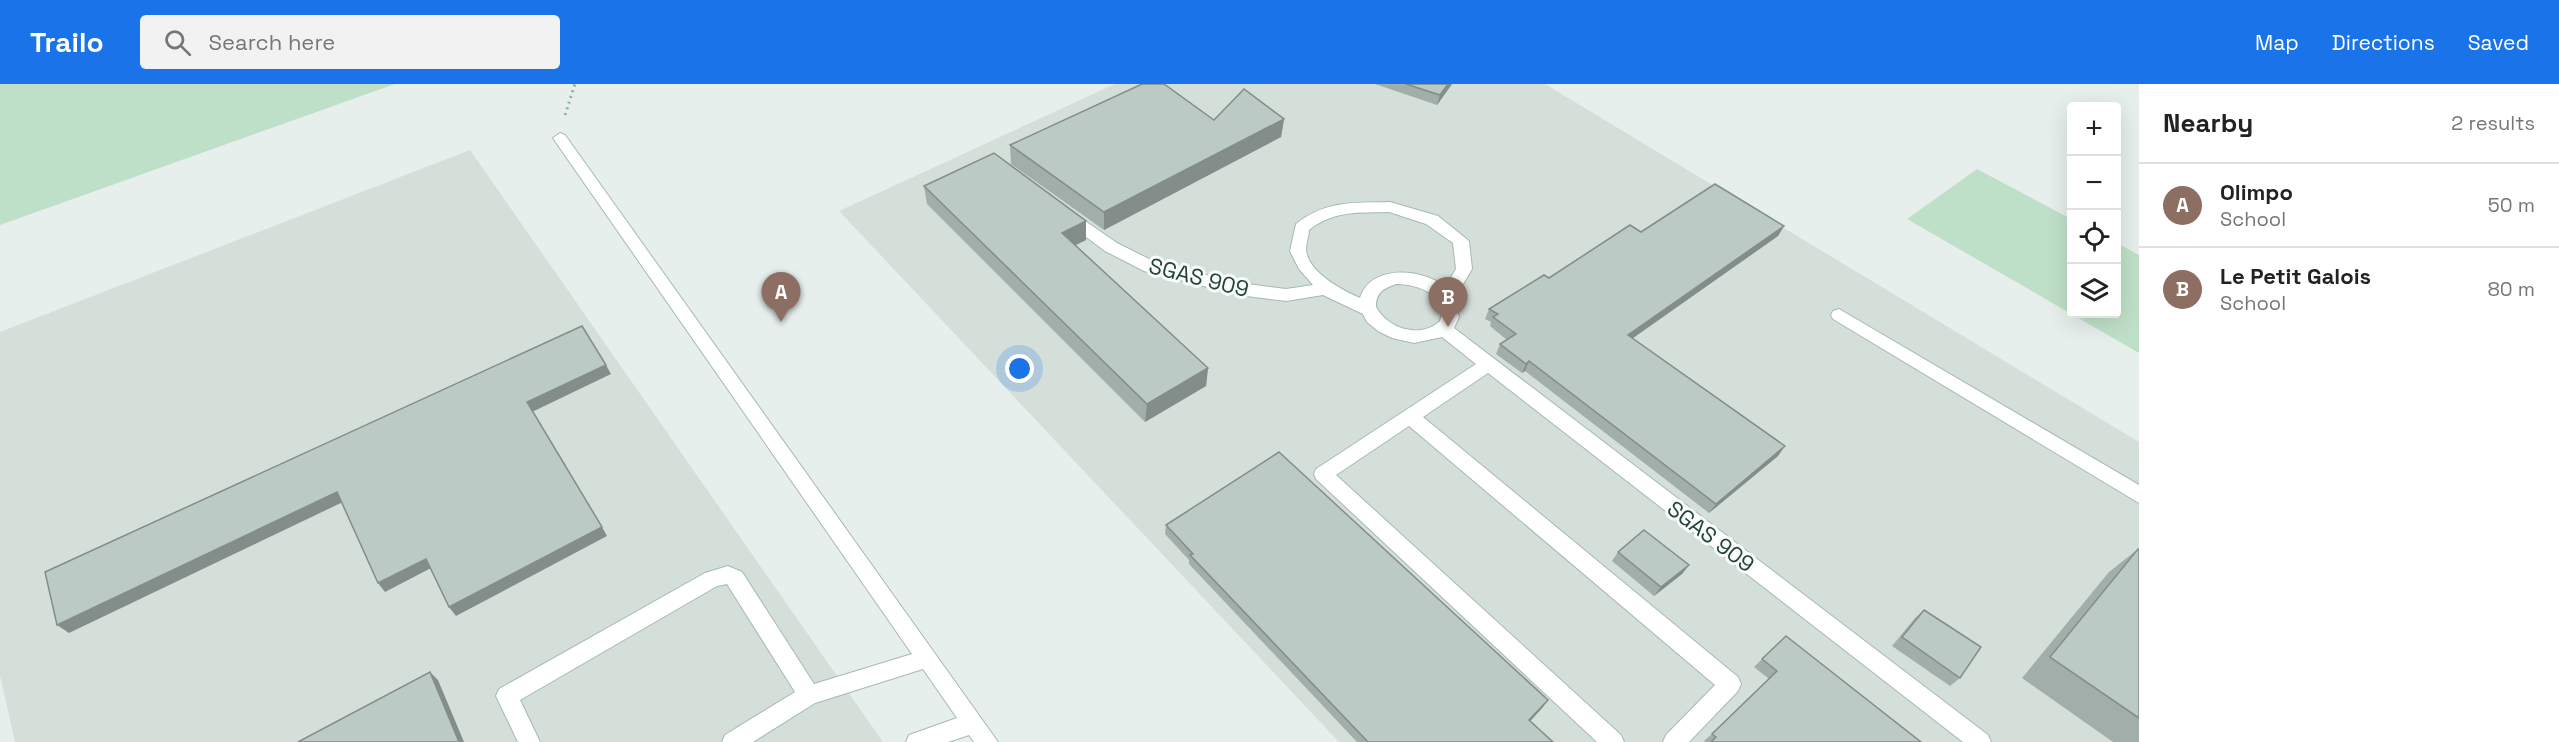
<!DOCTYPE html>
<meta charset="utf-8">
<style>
body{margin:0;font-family:"Space Grotesk",sans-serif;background:#f2f2f2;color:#222}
.controls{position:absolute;right:18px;top:18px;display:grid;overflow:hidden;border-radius:6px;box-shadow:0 6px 24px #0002}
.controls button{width:54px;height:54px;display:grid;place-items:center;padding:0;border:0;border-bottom:2px solid #e0e0e0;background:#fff;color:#222;font:30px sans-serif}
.you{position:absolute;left:1020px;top:285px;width:21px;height:21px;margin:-15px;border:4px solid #fff;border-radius:50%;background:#1a73e8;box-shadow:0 0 0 9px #1a73e833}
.badge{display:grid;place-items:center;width:39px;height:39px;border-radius:50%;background:#1a73e8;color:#fff;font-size:20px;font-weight:700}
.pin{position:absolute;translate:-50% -50px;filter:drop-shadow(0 2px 3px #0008)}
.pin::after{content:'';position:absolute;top:32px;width:21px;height:18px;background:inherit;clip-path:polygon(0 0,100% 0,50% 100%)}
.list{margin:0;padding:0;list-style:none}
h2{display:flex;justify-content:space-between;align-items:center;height:78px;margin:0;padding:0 24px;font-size:26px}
h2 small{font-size:20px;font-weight:400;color:#767676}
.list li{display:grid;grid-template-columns:39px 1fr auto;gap:18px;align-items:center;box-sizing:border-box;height:84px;padding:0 24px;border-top:2px solid #e0e0e0}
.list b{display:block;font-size:22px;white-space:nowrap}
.list p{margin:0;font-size:20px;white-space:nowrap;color:#767676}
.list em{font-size:20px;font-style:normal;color:#767676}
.icon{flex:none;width:33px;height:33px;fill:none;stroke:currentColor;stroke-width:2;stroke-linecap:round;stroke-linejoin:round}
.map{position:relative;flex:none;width:2139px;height:658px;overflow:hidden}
header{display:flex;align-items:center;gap:36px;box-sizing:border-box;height:84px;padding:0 30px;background:#1a73e8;color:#fff}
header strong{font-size:28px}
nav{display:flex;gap:33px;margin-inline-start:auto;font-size:21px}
.search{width:420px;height:54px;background:#f2f2f2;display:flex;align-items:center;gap:15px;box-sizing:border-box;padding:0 21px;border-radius:6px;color:#767676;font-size:22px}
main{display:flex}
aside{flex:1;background:#fff}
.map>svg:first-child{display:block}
.built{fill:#d4dfda}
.green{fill:#bfe0c8}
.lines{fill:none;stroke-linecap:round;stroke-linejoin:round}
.lane-casing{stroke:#a8b8b2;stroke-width:2}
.path{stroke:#86b3a5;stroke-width:3;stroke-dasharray:2 4;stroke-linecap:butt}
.lane{fill:#fff;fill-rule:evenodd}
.wall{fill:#a1aea9}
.shaded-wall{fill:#838d89}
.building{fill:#bbcac4;stroke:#838d89;stroke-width:1.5}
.labels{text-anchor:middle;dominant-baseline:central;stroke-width:6;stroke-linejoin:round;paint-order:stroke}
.street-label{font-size:22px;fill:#24423a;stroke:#f7fbf9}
</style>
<header>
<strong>Trailo</strong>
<div class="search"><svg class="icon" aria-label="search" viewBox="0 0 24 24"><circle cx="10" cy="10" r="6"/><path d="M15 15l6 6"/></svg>Search here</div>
<nav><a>Map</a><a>Directions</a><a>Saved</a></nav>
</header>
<main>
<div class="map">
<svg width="2139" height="658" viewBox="0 0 2139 658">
<rect width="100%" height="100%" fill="#e6efeb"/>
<g class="built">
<polygon points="1115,0 1545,0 2139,358 2139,658 1339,658 839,127"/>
<polygon points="470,66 883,658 15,658 0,592 0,248"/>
</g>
<g class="green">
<polygon points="0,0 395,0 0,141"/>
<polygon points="1977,85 2071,135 2072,230 2116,230 2117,159 2139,171 2139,269 1907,135"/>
</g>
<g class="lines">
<defs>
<g id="lane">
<polygon points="560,49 565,51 998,658 974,658 969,651 948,658 906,658 909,651 957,634 923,585 815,619 753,658 722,658 725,651 795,608 727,500 717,502 520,616 540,658 518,658 496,612 499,605 705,489 728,482 742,488 814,600 912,570 555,57 553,54"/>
<path d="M1390 118 1438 132 1469 157 1472 185 1454 215 1459 233 1454 244 1988 651 1991 658H1963L1488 289 1423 333 1738 593 1741 600 1738 607 1689 658H1663L1666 651 1715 601 1409 342 1336 391 1621 651 1624 658H1597L1316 395 1314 390 1316 385 1476 280 1442 253 1414 259 1392 254 1378 247 1367 238 1363 230 1323 211 1286 217 1239 211 1144 187 1105 167 1058 132 1060 128H1072L1117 159 1155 178 1239 199 1286 205 1313 201 1299 185 1290 167 1296 140C1326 116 1354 119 1390 118ZM1389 128 1426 140 1453 159 1456 185 1445 203C1423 184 1370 180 1360 214 1342 206 1307 188 1306 165 1306 159 1309 152 1309 146 1334 126 1359 129 1389 128ZM1396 200C1416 200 1449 210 1440 237 1421 255 1388 245 1376 223 1376 208 1383 205 1396 200Z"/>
<polygon points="1839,225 2139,401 2139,419 1833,235 1831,231 1833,227"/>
</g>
</defs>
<use href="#lane" class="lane-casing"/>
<polyline class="path" points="565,31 575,0"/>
<use href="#lane" class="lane"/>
</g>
<g class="wall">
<polygon points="1375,0 1452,0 1437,21"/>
<polygon points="1284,35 1281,53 1104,146 1011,80 1010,61 1214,36"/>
<polygon points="924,102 1086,156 1075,161 1208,284 1206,302 1145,338 927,120"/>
<polygon points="1784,142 1778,152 1633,254 1778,372 1709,429 1525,287 1522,289 1496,270 1500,260 1507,256 1490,242 1491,238 1485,235 1489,225 1641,148"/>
<polygon points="1166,441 1543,623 1530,637 1553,658 1357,658 1189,480 1189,476 1165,450"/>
<polygon points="2138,465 2139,466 2139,658 2113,658 2022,594 2109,488"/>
<polygon points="1618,468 1689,481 1682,490 1654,512 1612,477"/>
<polygon points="1924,526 1960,594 1950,602 1892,562 1915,534"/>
<polygon points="1786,552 1921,658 1705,658 1704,657 1712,650 1769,595 1754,583"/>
</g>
<g class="shaded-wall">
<polygon points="1448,0 1452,0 1437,21 1440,11"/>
<polygon points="1284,35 1281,53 1104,146 1104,128"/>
<polygon points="1086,137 1086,156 1062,168 1062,149"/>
<polygon points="1784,142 1778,152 1623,261 1628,251"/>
<polygon points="1529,277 1525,287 1522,289 1526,280"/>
<polygon points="606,281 611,290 532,328 527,318"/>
<polygon points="1208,284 1206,302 1145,338 1147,320"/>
<polygon points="1785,362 1778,372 1709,429 1716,420"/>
<polygon points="337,408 345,417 69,549 57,541"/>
<polygon points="602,443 607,452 456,532 449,523"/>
<polygon points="426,475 433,483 385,508 378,499"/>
<polygon points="1689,481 1682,490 1654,512 1661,503"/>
<polygon points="430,588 438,596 464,658 459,658"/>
<polygon points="1548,616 1543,623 1524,644 1529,636"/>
</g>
<g class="building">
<polygon points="1142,0 1164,0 1214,36 1244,5 1284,35 1104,128 1010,61"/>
<polygon points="1406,0 1448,0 1440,11"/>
<polygon points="994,69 1086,137 1062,149 1208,284 1147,320 924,102"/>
<polygon points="1715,100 1784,142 1628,251 1785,362 1716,420 1529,277 1526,280 1500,260 1516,250 1493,233 1498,230 1489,225 1544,191 1549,194 1630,141 1641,148"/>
<polygon points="582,242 606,281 527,318 602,443 449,523 426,475 378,499 337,408 57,541 45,488"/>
<polygon points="1279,368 1548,616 1529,636 1553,658 1368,658 1190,471 1193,470 1166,441"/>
<polygon points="1644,446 1689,481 1661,503 1618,468"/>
<polygon points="2138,465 2139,466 2139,634 2050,573"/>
<polygon points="1924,526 1981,563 1960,594 1902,553"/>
<polygon points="1786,552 1921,658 1711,658 1716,653 1712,650 1777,587 1762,575"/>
<polygon points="430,588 459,658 298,658"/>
</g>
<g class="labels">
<g class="street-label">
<text transform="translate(1199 193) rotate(14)">SGAS 909</text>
<text transform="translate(1711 452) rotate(37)">SGAS 909</text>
</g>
</g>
</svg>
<div class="controls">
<button>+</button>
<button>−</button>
<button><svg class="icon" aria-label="locate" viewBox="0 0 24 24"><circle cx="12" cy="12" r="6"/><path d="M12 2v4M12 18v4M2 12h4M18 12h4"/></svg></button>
<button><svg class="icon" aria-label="layers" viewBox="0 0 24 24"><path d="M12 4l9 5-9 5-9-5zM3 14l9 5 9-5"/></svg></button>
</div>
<div class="you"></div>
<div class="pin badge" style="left:781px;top:238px;background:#8d6e63">A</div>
<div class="pin badge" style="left:1448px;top:243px;background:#8d6e63">B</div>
</div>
<aside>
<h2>Nearby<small>2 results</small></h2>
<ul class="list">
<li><span class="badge" style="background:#8d6e63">A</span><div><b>Olimpo</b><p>School</p></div><em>50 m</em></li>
<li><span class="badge" style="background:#8d6e63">B</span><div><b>Le Petit Galois</b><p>School</p></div><em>80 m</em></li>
</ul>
</aside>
</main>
